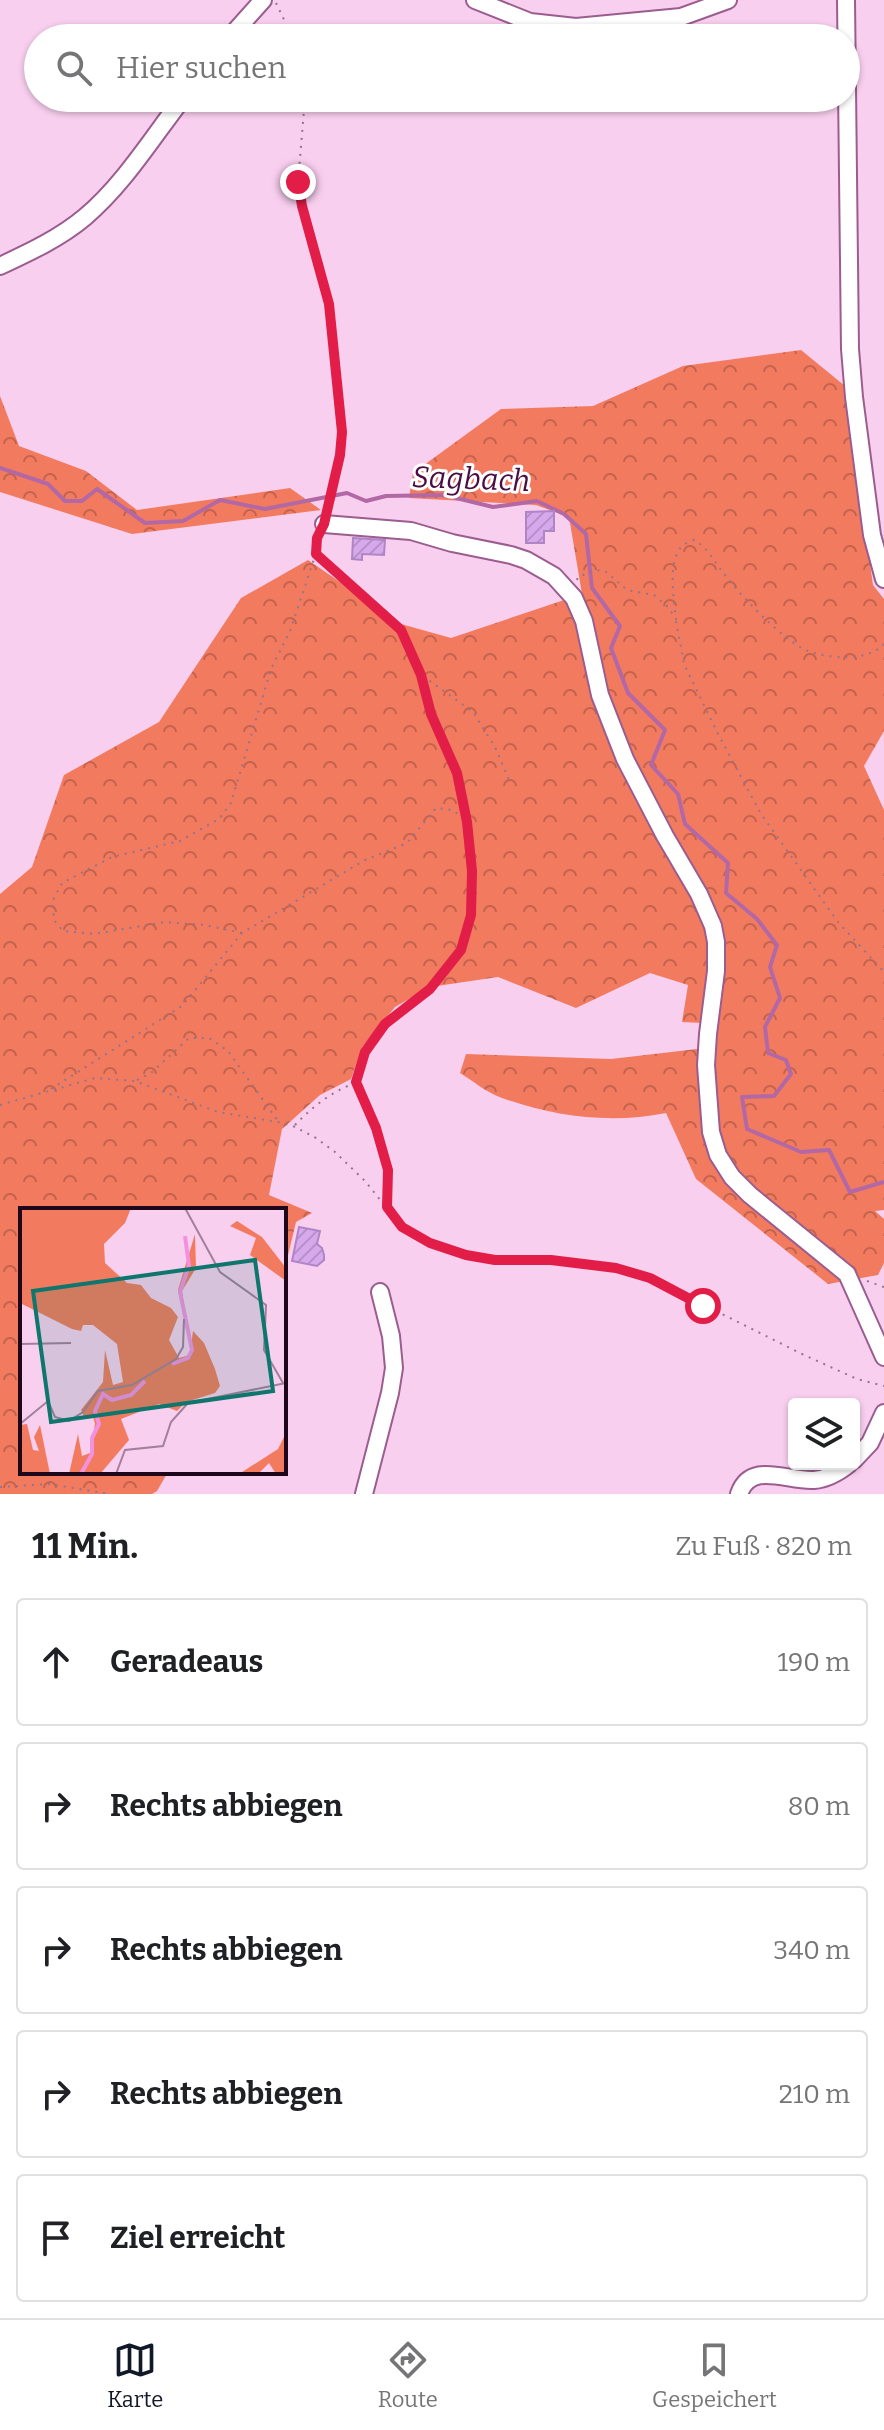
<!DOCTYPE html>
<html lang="de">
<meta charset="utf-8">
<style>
body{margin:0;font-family:Bitter,serif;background:#f2f2f2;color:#202124}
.controls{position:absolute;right:24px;bottom:24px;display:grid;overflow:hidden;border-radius:8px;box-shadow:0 2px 6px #0004}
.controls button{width:72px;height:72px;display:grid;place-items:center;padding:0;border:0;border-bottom:2px solid #e0e0e0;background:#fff;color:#202124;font:40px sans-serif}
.stop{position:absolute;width:24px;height:24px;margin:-18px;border:6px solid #e11d48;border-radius:50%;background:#fff}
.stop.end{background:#e11d48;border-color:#fff;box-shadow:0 2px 8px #0008}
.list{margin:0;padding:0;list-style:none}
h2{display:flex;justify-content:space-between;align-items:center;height:104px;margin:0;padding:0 32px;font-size:34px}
h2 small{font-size:26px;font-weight:400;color:#757577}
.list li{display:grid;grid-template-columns:52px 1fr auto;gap:24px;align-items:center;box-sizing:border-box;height:128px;margin:0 16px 16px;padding:0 16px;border:2px solid #e0e0e0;border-radius:8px}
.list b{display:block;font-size:30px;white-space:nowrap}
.list em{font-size:26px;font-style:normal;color:#757577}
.icon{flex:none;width:44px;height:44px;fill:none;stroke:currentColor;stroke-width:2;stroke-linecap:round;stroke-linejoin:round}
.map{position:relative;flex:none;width:884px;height:1494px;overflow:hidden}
.search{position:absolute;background:#fff;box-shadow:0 2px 6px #0004;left:24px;right:24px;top:24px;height:88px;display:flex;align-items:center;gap:20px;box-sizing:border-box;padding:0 28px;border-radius:44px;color:#757577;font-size:30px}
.sheet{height:824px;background:#fff}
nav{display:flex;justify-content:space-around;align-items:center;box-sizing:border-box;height:112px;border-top:2px solid #e0e0e0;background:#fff;font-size:22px;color:#757577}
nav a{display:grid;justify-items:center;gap:4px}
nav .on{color:#111827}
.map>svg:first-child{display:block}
.forest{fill:url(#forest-crowns)}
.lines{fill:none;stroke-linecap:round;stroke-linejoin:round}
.stream{stroke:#b368a6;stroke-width:4}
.building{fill:url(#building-hatch);stroke:#b085c6;stroke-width:2}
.minor-casing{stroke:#9b5d8f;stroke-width:20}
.path{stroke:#94738d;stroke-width:2;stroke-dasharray:2 6;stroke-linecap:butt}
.minor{stroke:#fff;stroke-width:16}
.route{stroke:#e11d48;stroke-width:10}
.labels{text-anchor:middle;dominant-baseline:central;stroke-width:6;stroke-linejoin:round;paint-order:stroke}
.water-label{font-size:30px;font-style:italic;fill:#4a0e42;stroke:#fff}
.inset-river{fill:none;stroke:#f391e1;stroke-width:4}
.inset-road{fill:none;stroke:#a27f9a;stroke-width:2}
.view{fill:#0f766e;fill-opacity:0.15;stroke:#0f766e;stroke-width:4}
.inset-edge{fill:none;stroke:#1f071b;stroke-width:4}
</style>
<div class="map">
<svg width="884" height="1494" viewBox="0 0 884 1494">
<defs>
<pattern id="forest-crowns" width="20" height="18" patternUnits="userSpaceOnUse" patternTransform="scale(2)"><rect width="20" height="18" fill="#f27b5f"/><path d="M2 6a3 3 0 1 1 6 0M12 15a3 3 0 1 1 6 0" fill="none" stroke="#c3634e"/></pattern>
<pattern id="building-hatch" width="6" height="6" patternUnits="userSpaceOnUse" patternTransform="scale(2)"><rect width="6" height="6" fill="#d6a9ec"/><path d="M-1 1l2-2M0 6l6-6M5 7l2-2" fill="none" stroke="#b790ca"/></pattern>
</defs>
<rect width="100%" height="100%" fill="#f9cfef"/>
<g class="forest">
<path d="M801 350 845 386 873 585 884 599V731L864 766 884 810V1210L875 1211 884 1219V1263L878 1275 828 1284 696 1179 666 1113C611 1124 555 1117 502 1098 487 1093 473 1081 460 1073L466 1054 611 1059 697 1049 702 1023 682 1022 688 985 650 973 576 1008 498 977 430 987 395 1007 362 1047 351 1079 320 1095 282 1129 269 1195 312 1213 296 1222 284 1272V1210H22V1472H168L157 1491 152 1494H0V894L32 867 64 775 159 722 241 598 308 560 401 624 451 638 582 594 569 517 536 505 409 498 413 473 501 409 593 406 683 366Z"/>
<polygon points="0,396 19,446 86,471 137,510 290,488 321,510 132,534 0,492"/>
</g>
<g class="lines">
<polyline class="stream" points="0,468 48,484 65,501 82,501 97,489 145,523 183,521 220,500 265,509 347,493 366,501 386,496 444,495 493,507 537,501 564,514 586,534 592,588 620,626 611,648 628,693 665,730 651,765 678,794 685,824 728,863 726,893 757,919 777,945 770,967 780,998 765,1027 768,1053 786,1060 791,1074 774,1096 742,1097 747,1129 801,1152 829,1150 850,1192 884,1182"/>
</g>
<g class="building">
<polygon points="554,511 554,531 544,531 544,543 526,543 526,512"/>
<polygon points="353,538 385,540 384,555 362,554 362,560 352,559"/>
<polygon points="299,1227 320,1231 317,1244 322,1248 324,1255 324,1260 317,1266 292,1261"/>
</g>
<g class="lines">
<defs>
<g id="minor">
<polyline points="475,0 530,22 576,27 681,17 728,0"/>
<polyline points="846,0 850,349 854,397 872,535 884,579"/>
<polyline points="229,38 263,0"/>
<path d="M0 266C30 252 60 238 85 217 124 184 152 138 183 98"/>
<polyline points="324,524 411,531 452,543 511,555 526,560 554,576 574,598 584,621 600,695 625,759 665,836 699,894 713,926 716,942 716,971 708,1034 706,1065 711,1132 718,1155 732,1177 750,1195 847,1274 884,1357"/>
<polyline points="854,1460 870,1443 884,1413"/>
<polyline points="364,1494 390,1393 394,1368 391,1336 380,1292"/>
<path d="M739 1494C751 1460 788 1482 814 1480 828 1479 839 1472 849 1464"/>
</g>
</defs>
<use href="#minor" class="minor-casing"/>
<g class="path">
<polyline points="276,3 293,38"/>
<polyline points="305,98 298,182 302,206 329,304 342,432 340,455 327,510"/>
<polyline points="319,535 316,554 401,630 421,675 431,714 457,773 467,822 472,871 471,915 461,950 430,989 385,1024 365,1052 356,1082 376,1128 388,1170 387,1207"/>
<path d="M577 580 578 577 596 570 605 571 627 590 654 595 668 607 676 619C674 600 667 562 682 546 685 543 690 542 694 540 707 547 713 560 722 571 738 593 779 636 802 648 815 655 831 657 844 657 858 657 874 655 884 644"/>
<polyline points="676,621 684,664 717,732 761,814 838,922 884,972"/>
<polyline points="423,676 473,712 495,747 509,780"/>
<polyline points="242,933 205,925 165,922 94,934 63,931 54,920 53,900 62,883 112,857 180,841 219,819 231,803 271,669 290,631 315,556"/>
<polyline points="137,1080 151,1073 189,1038 209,1038 228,1051 278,1121"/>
<polyline points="51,1089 182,1006 242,933 365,860 407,843 436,808 453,810 466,821"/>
<polyline points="0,1105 95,1078 135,1081 218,1112 278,1122 293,1126 316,1138 335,1152 365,1181 402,1227 430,1243 466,1255 495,1260 551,1260 616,1268 650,1278 802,1354 857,1379 884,1386"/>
<path d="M295 1125C312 1107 331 1092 355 1083"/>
<polyline points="867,1281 884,1287"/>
<polyline points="0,1487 48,1484 110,1494"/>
</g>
<use href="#minor" class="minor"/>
</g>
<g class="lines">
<polyline class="route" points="298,182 302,206 329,304 342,432 340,455 324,524 317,538 316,554 401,630 421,675 431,714 457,773 467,822 472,871 471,915 461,950 430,989 385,1024 365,1052 356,1082 376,1128 388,1170 387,1207 402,1227 430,1243 466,1255 495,1260 551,1260 616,1268 650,1278 703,1306"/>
</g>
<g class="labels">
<g class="water-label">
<text transform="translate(471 479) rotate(2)">Sagbach</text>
</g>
</g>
<g transform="translate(20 1208)">
<rect width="266" height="266" fill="#f9cfef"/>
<path d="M0 0H111L105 15 84 36 85 55 107 75 121 77 131 90 151 100 158 109 149 132 159 150 170 147 173 123 184 135 195 161 200 178 195 185 166 194 157 203 139 196 101 211 109 232 80 266H49L58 226 62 248 70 245 75 216 73 208 64 209 61 202 83 174 85 142 93 177 103 174 97 136 73 117H63L61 123 52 121 0 95ZM217 13 242 29 266 60V73L230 47 236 30 210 18ZM175 26 176 60 162 83 166 110 158 82ZM7 216 13 242 19 243 14 229 20 217 30 266H0V217ZM266 225V266H256L249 255 238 266H219L258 241Z" fill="#f27b5f"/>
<path class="inset-river" d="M152 156 168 150 172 142 160 84 169 58 165 28M61 266 72 246V230L79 216 75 203 83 186 92 192 111 187 125 173"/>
<path class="inset-road" d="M165 0 200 64 246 97 244 142 263 175M0 136 51 135M0 216 28 193 35 209 49 213 63 204 78 183 112 177 156 151 163 139 164 111M96 266 105 242 143 238 151 214 168 195 266 175"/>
<path class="view" d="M235 52 253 183 31 214 13 83Z"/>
<rect width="266" height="266" class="inset-edge"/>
</g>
</svg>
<div class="controls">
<button><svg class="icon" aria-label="layers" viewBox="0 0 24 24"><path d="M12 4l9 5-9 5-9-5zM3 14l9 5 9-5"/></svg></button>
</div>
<div class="stop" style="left:703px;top:1306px"></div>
<div class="stop end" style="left:298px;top:182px"></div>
<div class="search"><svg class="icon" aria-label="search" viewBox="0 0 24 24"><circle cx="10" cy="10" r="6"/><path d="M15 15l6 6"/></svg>Hier suchen</div>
</div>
<section class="sheet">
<h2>11 Min.<small>Zu Fuß · 820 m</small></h2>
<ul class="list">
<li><svg class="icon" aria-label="ahead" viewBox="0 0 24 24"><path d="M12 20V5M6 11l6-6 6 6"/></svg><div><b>Geradeaus</b></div><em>190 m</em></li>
<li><svg class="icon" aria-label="right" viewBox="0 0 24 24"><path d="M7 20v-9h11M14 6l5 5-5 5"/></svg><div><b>Rechts abbiegen</b></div><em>80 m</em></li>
<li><svg class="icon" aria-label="right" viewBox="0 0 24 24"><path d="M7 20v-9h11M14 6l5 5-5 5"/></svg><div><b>Rechts abbiegen</b></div><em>340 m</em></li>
<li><svg class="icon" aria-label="right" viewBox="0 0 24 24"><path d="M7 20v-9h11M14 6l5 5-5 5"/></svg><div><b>Rechts abbiegen</b></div><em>210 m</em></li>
<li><svg class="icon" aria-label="arrive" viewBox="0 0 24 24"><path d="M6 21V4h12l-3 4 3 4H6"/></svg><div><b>Ziel erreicht</b></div></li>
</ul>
</section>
<nav>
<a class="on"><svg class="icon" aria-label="map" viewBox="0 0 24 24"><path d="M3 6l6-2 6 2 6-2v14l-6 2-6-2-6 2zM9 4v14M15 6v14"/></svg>Karte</a>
<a><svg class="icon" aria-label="directions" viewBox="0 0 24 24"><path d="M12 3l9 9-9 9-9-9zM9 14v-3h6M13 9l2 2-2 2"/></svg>Route</a>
<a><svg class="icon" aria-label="saved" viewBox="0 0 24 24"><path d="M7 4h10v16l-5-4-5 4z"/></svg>Gespeichert</a>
</nav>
